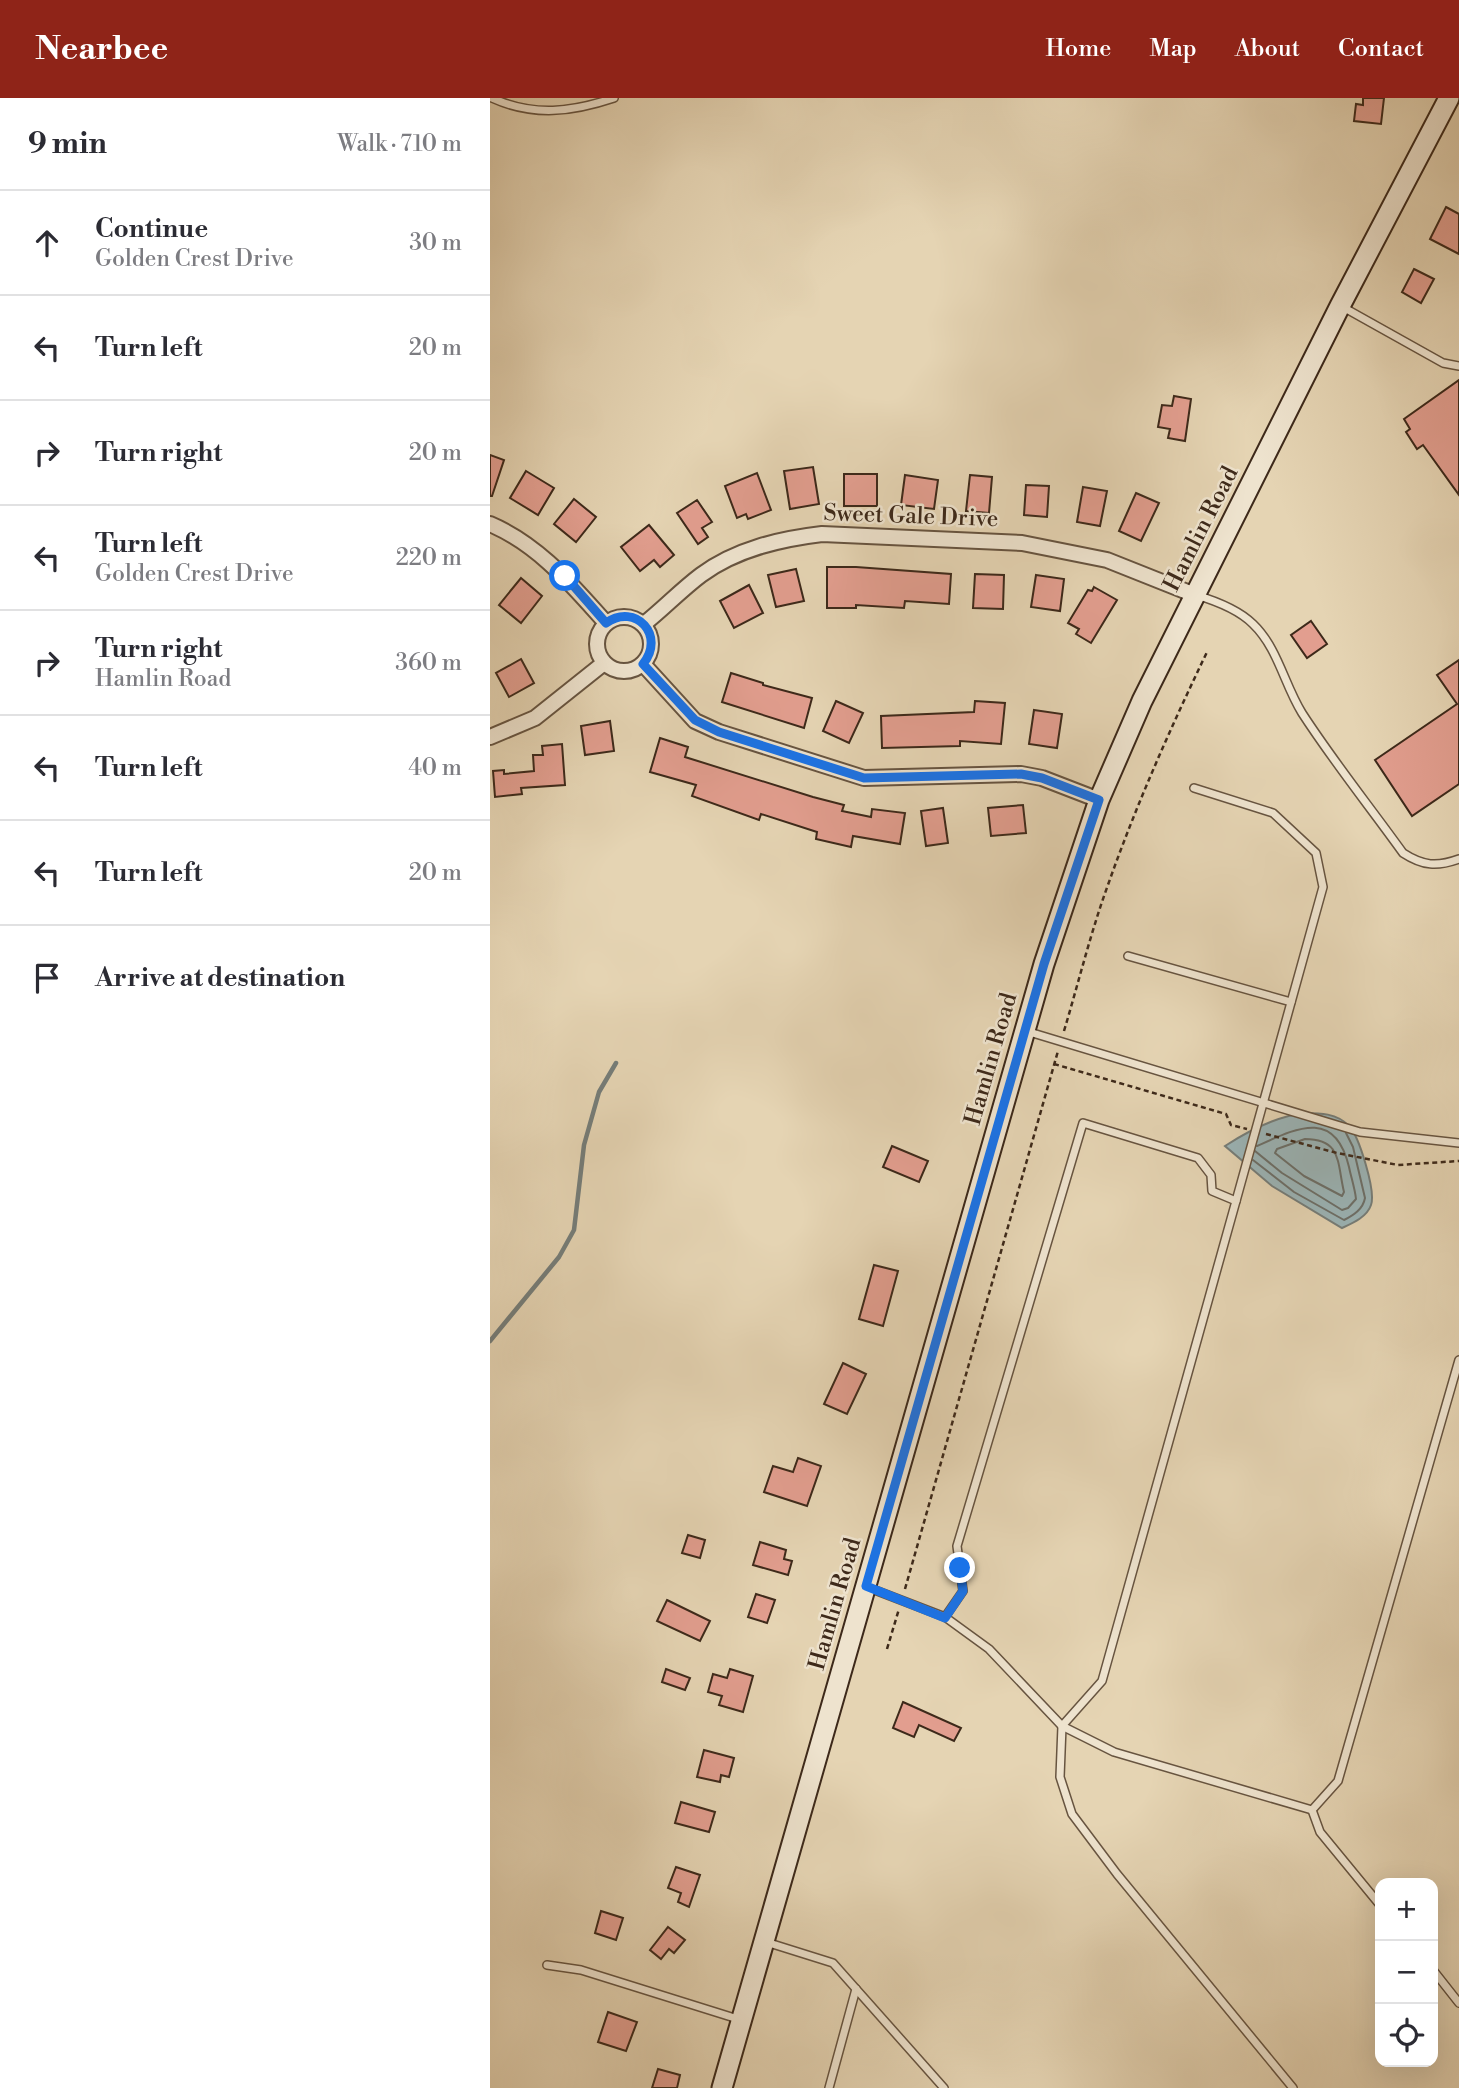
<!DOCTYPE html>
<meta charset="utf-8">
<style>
body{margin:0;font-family:"Libre Bodoni",serif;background:#f7f7f7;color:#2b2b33}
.controls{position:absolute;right:21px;bottom:21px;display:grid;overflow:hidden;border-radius:14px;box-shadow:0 7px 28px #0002}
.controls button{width:63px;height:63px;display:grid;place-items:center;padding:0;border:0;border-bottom:2px solid #e1e1e2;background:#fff;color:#2b2b33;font:35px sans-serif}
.stop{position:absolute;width:21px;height:21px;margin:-16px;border:5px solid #1a73e8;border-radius:50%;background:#fff}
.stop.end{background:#1a73e8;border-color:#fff;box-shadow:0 2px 7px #0008}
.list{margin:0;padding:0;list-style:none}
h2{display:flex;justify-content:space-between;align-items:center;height:91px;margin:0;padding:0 28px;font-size:30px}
h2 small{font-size:23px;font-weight:400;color:#7c7c81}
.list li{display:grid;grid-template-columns:46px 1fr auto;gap:21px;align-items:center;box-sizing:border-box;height:105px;padding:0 28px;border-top:2px solid #e1e1e2}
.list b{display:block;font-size:26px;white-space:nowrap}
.list p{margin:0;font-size:23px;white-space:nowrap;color:#7c7c81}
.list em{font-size:23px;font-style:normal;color:#7c7c81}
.icon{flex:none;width:38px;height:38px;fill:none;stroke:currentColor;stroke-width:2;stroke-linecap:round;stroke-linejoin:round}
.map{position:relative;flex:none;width:969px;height:1990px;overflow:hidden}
header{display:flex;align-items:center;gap:42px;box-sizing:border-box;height:98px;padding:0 35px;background:#8f2418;color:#fff}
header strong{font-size:33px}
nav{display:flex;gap:38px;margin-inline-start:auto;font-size:24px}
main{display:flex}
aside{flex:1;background:#fff}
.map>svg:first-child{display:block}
.water{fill:#9bb5b8;stroke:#757d79;stroke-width:2}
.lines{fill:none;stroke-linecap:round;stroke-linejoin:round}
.shore{stroke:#6c6f69;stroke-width:2}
.stream{stroke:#757d79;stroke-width:4.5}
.building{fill:#e29e8f;stroke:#3d291a;stroke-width:2}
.lane-casing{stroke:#675440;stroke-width:10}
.street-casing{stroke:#675440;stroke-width:18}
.secondary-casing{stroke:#3d291a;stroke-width:23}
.path{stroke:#3d291a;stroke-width:2.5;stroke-dasharray:5 3.5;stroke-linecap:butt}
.lane{stroke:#eee3ce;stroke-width:7}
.street{stroke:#eee3ce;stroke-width:14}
.secondary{stroke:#eee3ce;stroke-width:19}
.route{stroke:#1a73e8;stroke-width:9}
.labels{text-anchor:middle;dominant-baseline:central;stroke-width:5;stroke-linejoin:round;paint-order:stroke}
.street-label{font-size:23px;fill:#3d291a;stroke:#eee3ce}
</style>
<header>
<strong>Nearbee</strong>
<nav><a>Home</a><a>Map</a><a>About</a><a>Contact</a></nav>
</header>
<main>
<aside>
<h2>9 min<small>Walk · 710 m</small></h2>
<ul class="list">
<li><svg class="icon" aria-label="ahead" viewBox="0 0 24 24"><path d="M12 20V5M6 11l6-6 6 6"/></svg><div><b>Continue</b><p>Golden Crest Drive</p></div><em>30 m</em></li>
<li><svg class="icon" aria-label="left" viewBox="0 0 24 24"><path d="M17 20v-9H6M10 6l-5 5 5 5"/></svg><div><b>Turn left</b></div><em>20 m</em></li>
<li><svg class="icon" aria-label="right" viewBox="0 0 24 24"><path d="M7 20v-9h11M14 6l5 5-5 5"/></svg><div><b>Turn right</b></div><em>20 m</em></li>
<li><svg class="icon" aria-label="left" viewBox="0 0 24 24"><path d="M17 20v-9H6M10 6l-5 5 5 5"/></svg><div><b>Turn left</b><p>Golden Crest Drive</p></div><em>220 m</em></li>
<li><svg class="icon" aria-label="right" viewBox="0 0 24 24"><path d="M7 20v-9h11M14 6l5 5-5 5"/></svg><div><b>Turn right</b><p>Hamlin Road</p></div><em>360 m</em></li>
<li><svg class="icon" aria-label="left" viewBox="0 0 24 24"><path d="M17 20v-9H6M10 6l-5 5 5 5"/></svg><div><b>Turn left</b></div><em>40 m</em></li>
<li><svg class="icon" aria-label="left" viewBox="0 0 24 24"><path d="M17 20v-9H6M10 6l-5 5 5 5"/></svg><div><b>Turn left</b></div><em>20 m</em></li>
<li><svg class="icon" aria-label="arrive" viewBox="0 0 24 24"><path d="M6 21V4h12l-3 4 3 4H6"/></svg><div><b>Arrive at destination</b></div></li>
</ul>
</aside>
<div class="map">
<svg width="969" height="1990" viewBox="0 0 969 1990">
<rect width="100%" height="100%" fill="#e5d4b3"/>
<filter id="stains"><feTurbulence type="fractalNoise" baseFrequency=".00286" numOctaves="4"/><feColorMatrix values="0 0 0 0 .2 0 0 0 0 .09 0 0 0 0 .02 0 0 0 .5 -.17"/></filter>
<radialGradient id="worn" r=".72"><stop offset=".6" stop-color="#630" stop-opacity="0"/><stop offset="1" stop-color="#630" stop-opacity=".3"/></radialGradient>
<path class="water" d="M813 1015C830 1015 847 1015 859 1028 869 1038 886 1093 881 1107 877 1119 863 1125 852 1130L782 1088 735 1048C758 1033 786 1019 813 1015Z"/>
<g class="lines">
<g class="shore">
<path d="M815 1041C852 1041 847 1065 854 1094L852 1098 814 1078 785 1055 787 1051Z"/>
<path d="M765 1053 792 1075 852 1112 858 1110 866 1101C865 1091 861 1079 859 1069 845 1010 807 1030 767 1048"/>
<path d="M763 1062 804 1094 854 1122C864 1117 873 1111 875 1100L863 1049 856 1035"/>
</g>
<polyline class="stream" points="0,1243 69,1159 84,1132 94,1047 109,994 126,965"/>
</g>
<g class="building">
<polygon points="873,0 894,0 891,26 864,23 866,6 873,7"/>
<polygon points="956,109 969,116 969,156 940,141"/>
<polygon points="924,171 944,181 931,205 912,194"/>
<polygon points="969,282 969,397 933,347 927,351 916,334 920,331 914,321"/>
<polygon points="684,298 701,301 695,343 678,340 680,331 668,329 672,307 682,308"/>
<polygon points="0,357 14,362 2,398 0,398"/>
<polygon points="323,369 329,406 300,411 294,373"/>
<polygon points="36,373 64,390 48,417 20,400"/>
<polygon points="267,375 281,412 258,421 256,416 247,420 235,388"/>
<rect x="354" y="376" width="33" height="32"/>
<polygon points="415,377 448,382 444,411 411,407"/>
<polygon points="480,377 502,379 499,415 476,413"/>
<polygon points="536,387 559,388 557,419 534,417"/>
<polygon points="593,389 617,393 610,428 587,424"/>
<polygon points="646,395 669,405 651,443 629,433"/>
<polygon points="84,401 106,419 86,444 64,426"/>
<polygon points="207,402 222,424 212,430 218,439 208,446 187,415"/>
<polygon points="159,427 184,457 170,469 164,462 150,473 131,449"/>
<polygon points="337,469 366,469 461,476 459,506 415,503 414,510 366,507 366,510 337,510"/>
<polygon points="306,471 314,503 286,509 278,477"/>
<polygon points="485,476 514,477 513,511 483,510"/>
<polygon points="546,477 574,481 570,513 541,509"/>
<polygon points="31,480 52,498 31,525 9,507"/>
<polygon points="259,487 273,515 244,530 230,503"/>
<polygon points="604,489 627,502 601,545 586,536 589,531 578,525 598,492 602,493"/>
<polygon points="821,523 837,546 817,560 801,537"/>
<polygon points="31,561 44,585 19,599 6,575"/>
<polygon points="969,562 969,686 922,718 885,662 967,606 947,577"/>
<polygon points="241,575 273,585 273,587 322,600 314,630 232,604"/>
<polygon points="346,603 373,615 359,645 333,633"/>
<polygon points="485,603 515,605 511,646 470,643 470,648 392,650 391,618 484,614"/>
<polygon points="544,612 572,616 567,650 539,646"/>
<polygon points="120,623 124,653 95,657 91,628"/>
<polygon points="170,640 198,649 195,659 323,699 354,707 352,713 381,719 382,711 415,715 410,746 363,738 361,749 326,741 327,734 271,716 269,722 202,698 206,687 160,674"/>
<polygon points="72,646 75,687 31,690 32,696 5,699 3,673 14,672 14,676 44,673 43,657 53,657 52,648"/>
<polygon points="533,707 536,735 501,738 498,710"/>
<polygon points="453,710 458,745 436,748 431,713"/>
<polygon points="402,1048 438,1063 429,1084 393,1069"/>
<polygon points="384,1167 408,1173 393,1228 369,1221"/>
<polygon points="353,1265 376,1276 357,1316 334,1306"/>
<polygon points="308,1360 331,1368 317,1408 274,1394 283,1368 303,1374"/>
<polygon points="198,1437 215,1442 210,1460 192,1455"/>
<polygon points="270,1444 296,1452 294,1461 302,1463 298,1477 263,1467"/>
<polygon points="266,1496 285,1502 277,1525 258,1519"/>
<polygon points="177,1502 220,1523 210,1543 167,1523"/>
<polygon points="176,1571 200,1580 195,1592 172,1584"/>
<polygon points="240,1571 263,1578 253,1614 229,1607 232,1598 218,1594 223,1576 237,1580"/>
<polygon points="413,1604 471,1630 464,1643 429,1627 424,1639 403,1630"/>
<polygon points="214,1652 244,1660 239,1679 231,1677 230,1684 207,1679"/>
<polygon points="191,1704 225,1714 219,1734 185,1725"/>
<polygon points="186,1769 210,1777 199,1809 188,1804 191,1795 178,1790"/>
<polygon points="111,1813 133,1820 126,1842 105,1835"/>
<polygon points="178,1829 195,1842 184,1855 179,1851 171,1861 160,1852"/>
<polygon points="118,1914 147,1924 136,1953 108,1944"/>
<polygon points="168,1971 190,1977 187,1990 162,1990"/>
</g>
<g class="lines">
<defs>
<g id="lane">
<path d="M2 0C44 19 82 14 124 0"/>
<polyline points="851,208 953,265 969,268"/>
<path d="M706 497C726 503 748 511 763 526 788 550 794 586 812 615 843 663 880 709 913 755 933 768 947 769 969 761"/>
<polyline points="704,690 783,715 826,755 833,789 746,1103"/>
<polyline points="638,858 801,904"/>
<polyline points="536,933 870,1034 969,1045"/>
<polyline points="377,1489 455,1519 499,1551 572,1628 624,1654 822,1712 848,1683 969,1262"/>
<polyline points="455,1519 473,1493 467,1448 593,1025 708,1060 721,1077 722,1093 746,1103 612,1583 572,1628 570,1679 582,1716 627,1776 803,1990"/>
<polyline points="822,1712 830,1734 890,1807"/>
<polyline points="276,1844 343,1865 454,1990"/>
<polyline points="57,1867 91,1872 251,1922"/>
<polyline points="943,1872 969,1905"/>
<polyline points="339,1990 366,1891"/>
</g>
<g id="street">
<path d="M0 426C49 447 81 486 116 525"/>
<circle cx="134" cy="546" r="27"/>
<path d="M154 526C173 511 191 492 211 477 246 451 290 441 332 436L532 445 617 462 705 497"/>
<polyline points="153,566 205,623 229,634 374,680 531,676 552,680 609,702"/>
<polyline points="0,639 45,620 114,565"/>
</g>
<polyline id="secondary" points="232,1990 554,866 609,702 652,603 850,208 959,0"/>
</defs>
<use href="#lane" class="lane-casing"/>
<use href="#street" class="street-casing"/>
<use href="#secondary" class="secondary-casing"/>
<g class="path">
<path d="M574 933C589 883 601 833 619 784 647 705 681 629 717 554"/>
<polyline points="564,966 736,1016 741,1027 757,1031"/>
<polyline points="776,1036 847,1055 908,1067 969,1063"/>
<polyline points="415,1491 568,953"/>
<polyline points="397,1551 409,1511"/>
</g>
<use href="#lane" class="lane"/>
<use href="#street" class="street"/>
<use href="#secondary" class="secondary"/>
</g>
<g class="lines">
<path class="route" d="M75 478 116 525C146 504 176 538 153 566L205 622 229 634 374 680 531 676 552 680 609 702 554 866 376 1488 455 1520 473 1493 470 1470"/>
</g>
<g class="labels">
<g class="street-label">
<text transform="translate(421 418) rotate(2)">Sweet Gale Drive</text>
<text transform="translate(711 431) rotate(-63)">Hamlin Road</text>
<text transform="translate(501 961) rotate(-74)">Hamlin Road</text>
<text transform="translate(345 1506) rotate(-74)">Hamlin Road</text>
</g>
</g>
<rect width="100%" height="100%" filter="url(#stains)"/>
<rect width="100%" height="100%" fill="url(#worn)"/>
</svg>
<div class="controls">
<button>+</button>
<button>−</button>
<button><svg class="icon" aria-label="locate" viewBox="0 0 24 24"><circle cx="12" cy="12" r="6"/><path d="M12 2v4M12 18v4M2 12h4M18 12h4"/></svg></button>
</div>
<div class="stop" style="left:75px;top:478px"></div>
<div class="stop end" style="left:470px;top:1470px"></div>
</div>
</main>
